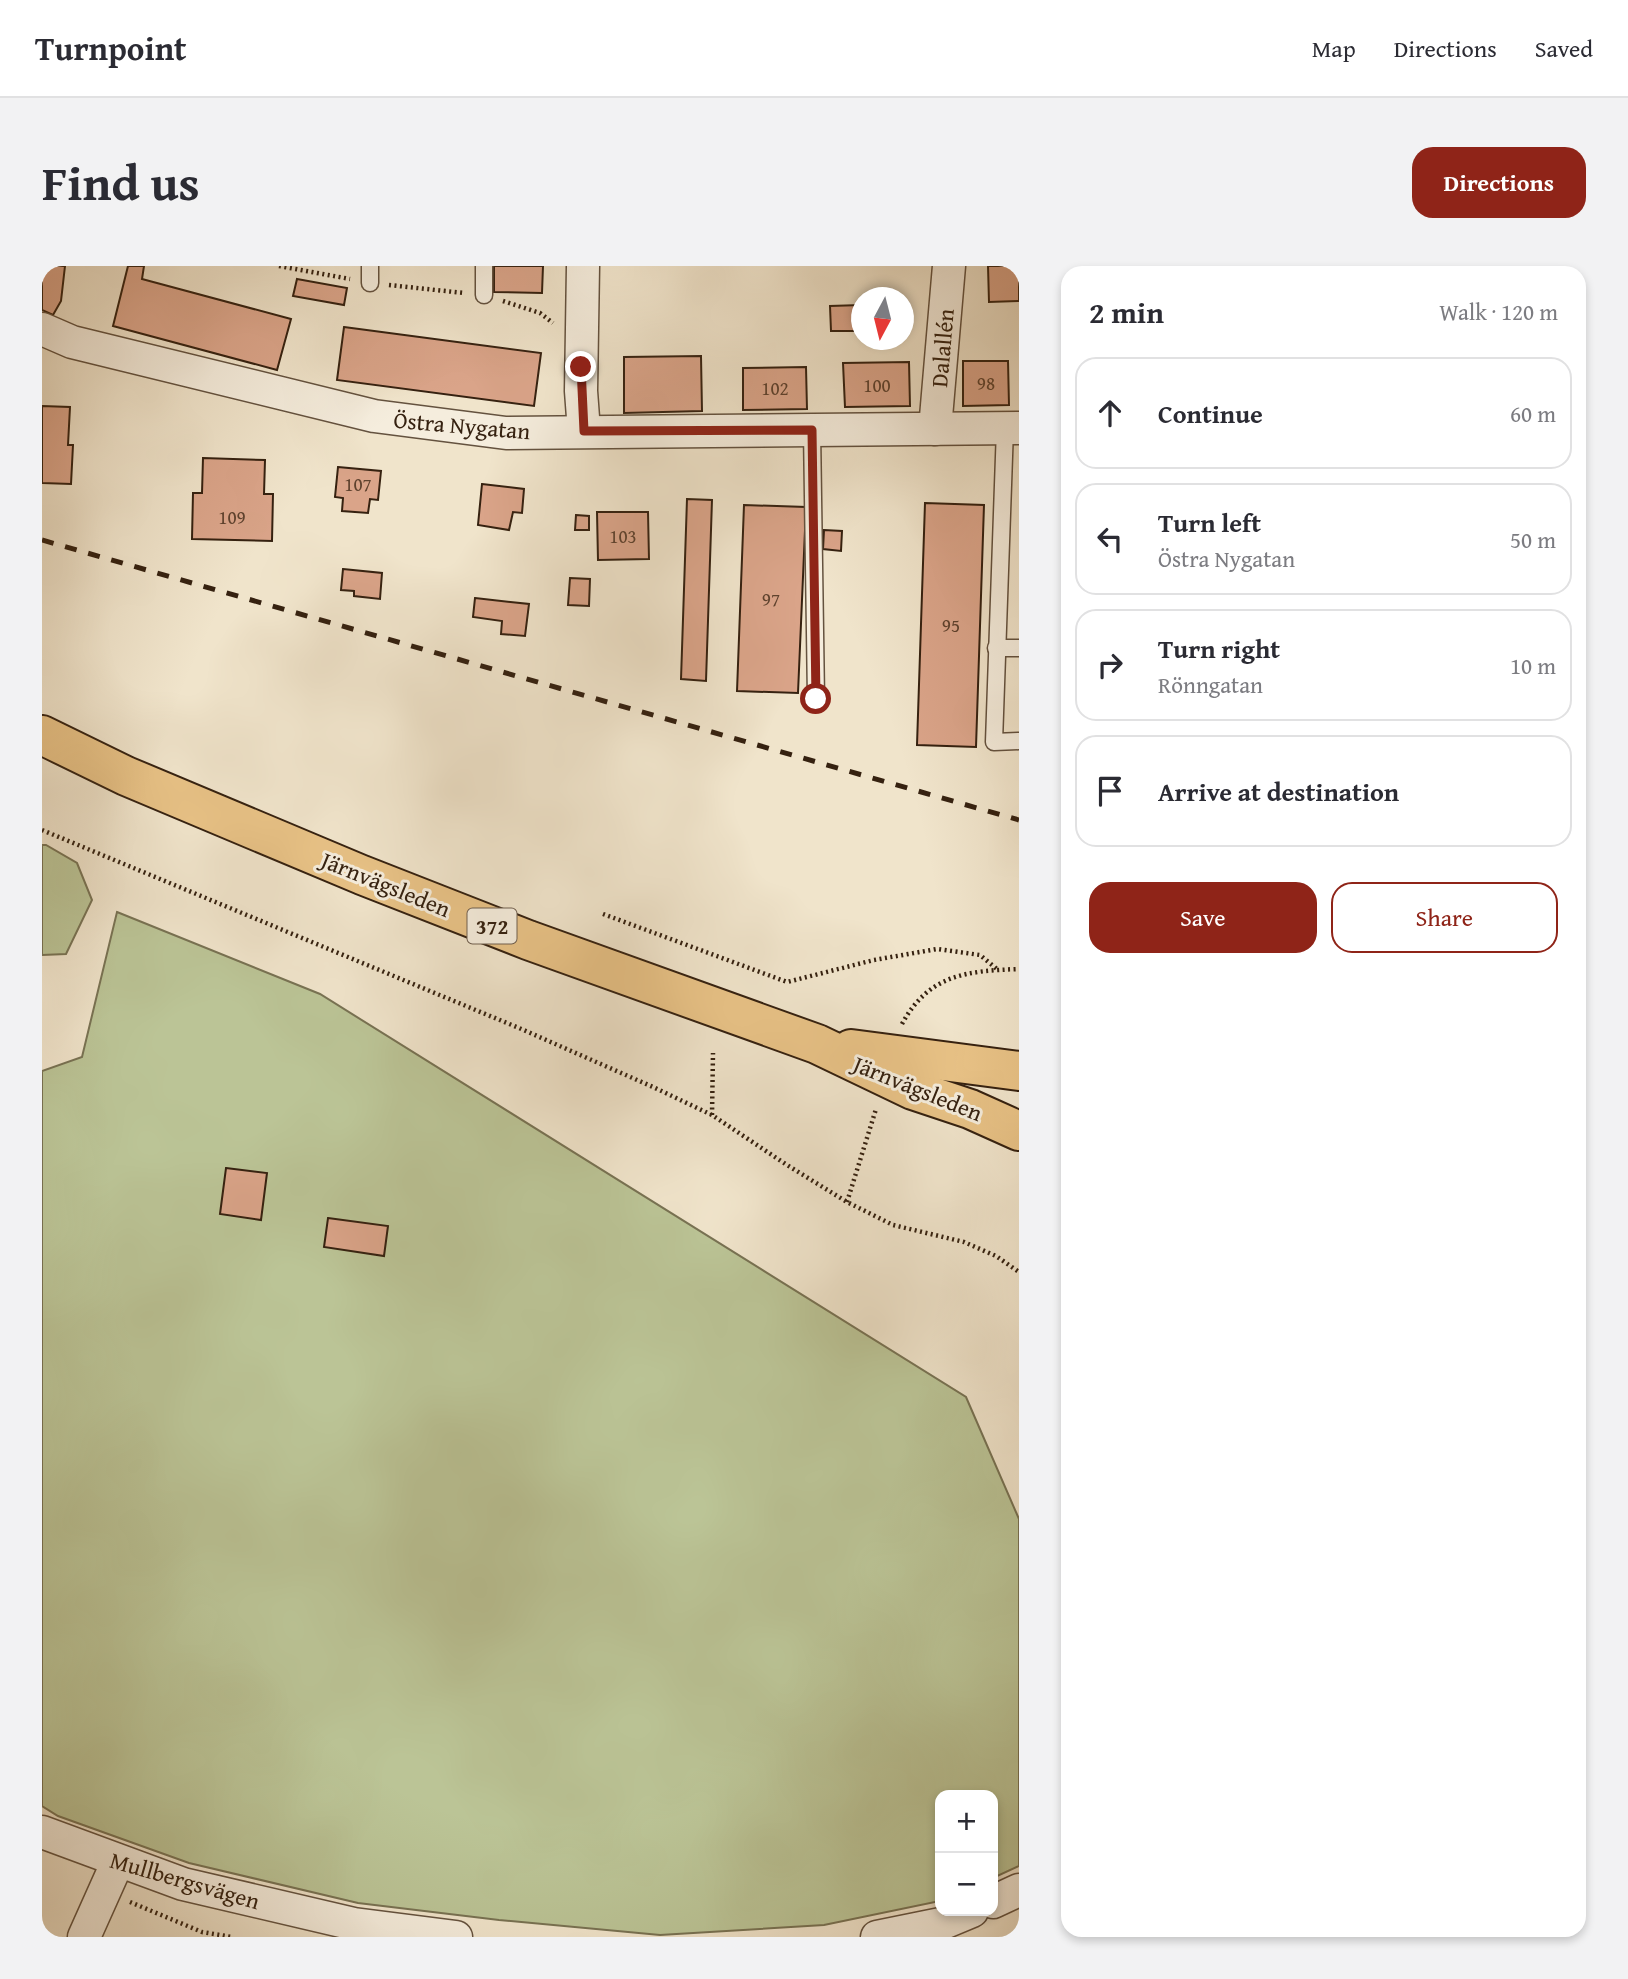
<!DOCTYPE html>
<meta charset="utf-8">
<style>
body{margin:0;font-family:"Gentium Book Plus",serif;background:#f2f2f3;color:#2b2b33}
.controls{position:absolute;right:21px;bottom:21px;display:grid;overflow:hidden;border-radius:14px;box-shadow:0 4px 10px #0003}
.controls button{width:63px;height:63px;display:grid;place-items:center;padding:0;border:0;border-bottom:2px solid #e1e1e2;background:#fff;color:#2b2b33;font:35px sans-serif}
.compass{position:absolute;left:809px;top:21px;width:63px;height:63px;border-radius:50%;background:#fff;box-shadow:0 4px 10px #0003;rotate:187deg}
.stop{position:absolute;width:21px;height:21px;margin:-16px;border:5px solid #8f2418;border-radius:50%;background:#fff}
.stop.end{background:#8f2418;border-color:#fff;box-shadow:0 2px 7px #0008}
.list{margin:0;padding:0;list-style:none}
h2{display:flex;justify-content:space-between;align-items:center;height:91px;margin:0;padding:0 28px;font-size:30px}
h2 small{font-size:23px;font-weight:400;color:#7c7c81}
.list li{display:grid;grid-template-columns:46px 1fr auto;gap:21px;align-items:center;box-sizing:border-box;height:112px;margin:0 14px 14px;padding:0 14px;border:2px solid #e1e1e2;border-radius:21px}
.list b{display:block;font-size:26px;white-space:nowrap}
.list p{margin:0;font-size:23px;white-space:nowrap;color:#7c7c81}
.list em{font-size:23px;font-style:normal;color:#7c7c81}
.actions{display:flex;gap:14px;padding:21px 28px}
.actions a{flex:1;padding:16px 0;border:2px solid #8f2418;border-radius:21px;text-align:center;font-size:24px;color:#8f2418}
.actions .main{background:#8f2418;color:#fff}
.icon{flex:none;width:38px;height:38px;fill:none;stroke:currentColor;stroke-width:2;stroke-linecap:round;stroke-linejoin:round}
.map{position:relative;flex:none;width:977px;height:1671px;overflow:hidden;border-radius:21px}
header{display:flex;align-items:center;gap:42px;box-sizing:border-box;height:98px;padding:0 35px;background:#fff;border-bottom:2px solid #e1e1e2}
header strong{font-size:33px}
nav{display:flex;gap:38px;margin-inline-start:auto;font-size:24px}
.intro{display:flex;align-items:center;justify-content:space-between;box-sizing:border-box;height:168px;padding:0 42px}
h1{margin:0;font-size:49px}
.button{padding:18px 32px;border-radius:21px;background:#8f2418;color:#fff;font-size:24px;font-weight:700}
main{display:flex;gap:42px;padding:0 42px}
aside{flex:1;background:#fff;border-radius:21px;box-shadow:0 4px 10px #0003}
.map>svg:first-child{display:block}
.green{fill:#bbc496;stroke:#787253;stroke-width:2}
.building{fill:#daa489;stroke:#352110;stroke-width:2}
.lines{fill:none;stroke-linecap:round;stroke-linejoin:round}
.service-casing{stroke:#64523f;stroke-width:19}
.minor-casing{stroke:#64523f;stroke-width:35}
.primary-casing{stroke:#352110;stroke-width:42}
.path{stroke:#352110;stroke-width:4.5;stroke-dasharray:2 3.5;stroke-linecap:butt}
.service{stroke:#f5eddd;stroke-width:16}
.minor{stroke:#f5eddd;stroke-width:32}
.primary{stroke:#e8c286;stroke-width:38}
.rail{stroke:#352110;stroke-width:5;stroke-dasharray:12 12;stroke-linecap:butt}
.route{stroke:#8f2418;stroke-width:9}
.labels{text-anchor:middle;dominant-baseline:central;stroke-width:6;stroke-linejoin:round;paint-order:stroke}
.number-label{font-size:19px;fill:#5e422e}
.shield{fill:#f5eddd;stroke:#6f5e4e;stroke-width:2}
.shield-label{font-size:21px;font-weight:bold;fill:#352110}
.street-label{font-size:23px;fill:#352110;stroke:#f5eddd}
</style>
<header>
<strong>Turnpoint</strong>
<nav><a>Map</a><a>Directions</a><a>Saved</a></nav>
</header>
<div class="intro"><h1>Find us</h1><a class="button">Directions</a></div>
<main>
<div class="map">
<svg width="977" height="1671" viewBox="0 0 977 1671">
<rect width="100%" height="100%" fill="#f0e4cb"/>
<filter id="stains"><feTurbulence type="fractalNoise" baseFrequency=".00286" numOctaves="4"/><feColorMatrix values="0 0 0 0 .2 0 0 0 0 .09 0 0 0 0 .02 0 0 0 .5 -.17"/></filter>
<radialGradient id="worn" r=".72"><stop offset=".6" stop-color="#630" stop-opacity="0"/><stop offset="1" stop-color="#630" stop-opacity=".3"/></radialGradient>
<g class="green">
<polygon points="0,579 4,579 35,597 50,634 24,688 0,689"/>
<polygon points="75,646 278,728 924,1131 977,1253 977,1600 951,1612 951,1529 898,1529 898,1635 782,1659 618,1669 457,1654 316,1637 147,1597 16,1550 0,1540 0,805 40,791"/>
</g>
<g class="building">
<polygon points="0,0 23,0 19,35 11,49 0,44"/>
<polygon points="86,0 102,0 100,13 249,53 235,104 71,60"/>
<polygon points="452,0 501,0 500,27 452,26"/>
<polygon points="946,0 977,0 977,35 947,36"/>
<polygon points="255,13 305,22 302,39 251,30"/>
<polygon points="819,39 819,65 789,65 788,40"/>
<polygon points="302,61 499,87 492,140 295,114"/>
<polygon points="659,90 660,145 582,147 582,91"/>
<polygon points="921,95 966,95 967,139 921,140"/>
<polygon points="867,96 868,140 803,141 801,97"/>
<polygon points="764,101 765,143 701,144 701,102"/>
<polygon points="0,140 28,141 26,179 31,179 29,218 0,217"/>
<polygon points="161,192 223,194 222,228 231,228 230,275 150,273 151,227 160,227"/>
<polygon points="296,201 339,205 336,234 328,233 326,247 300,245 301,232 293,231"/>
<polygon points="440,218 482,223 480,247 471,246 467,264 436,259"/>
<polygon points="645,233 670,234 664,415 639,413"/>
<polygon points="883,237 942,239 934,481 875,479"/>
<polygon points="702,239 764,241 756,427 695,425"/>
<polygon points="555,246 606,246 607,293 556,294"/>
<polygon points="534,249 547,250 547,264 533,264"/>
<polygon points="782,264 800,265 799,285 781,283"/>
<polygon points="301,303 340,307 338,333 312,330 312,325 299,324"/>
<polygon points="528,312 548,313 547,340 526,339"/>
<polygon points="433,332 487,338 483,370 459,368 460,355 431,351"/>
<polygon points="184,902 225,907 219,954 178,948"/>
<polygon points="286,952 346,960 342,990 282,981"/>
</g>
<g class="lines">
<defs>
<g id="service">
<polyline points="328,17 328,0"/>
<polyline points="442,29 442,0"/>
<polyline points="963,162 952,476 977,475"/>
<polyline points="770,164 774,433"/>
<polyline points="954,382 977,382"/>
</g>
<g id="minor">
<polyline points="541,0 539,125 542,165"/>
<polyline points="0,63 30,76 332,150 464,167 977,162"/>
<polyline points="893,163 907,0"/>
<polyline points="0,1566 141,1618 312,1658 414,1671"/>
<polyline points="951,1636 977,1624"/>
<polyline points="42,1671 76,1595"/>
<polyline points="835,1671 899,1658 930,1645"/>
</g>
<g id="primary">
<polyline points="0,469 84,510 320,609 486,674 775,778 871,824 928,843 977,865"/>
<polyline points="809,783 977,805"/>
</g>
</defs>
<use href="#service" class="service-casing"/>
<use href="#minor" class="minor-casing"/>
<use href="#primary" class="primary-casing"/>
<g class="path">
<polyline points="237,0 308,13"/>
<polyline points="347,19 422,27"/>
<polyline points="461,35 498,47 511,57"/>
<polyline points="0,564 477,762 611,821 670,849 745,899 805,936 851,959 922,976 954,990 977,1006"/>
<polyline points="561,648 745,716 832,694 895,683 938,689 956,704"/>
<path d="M860 758C887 708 925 705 977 703"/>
<polyline points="670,849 671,787"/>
<polyline points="805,936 834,843"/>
<polyline points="88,1636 160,1666 190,1671"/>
</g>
<use href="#service" class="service"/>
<use href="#minor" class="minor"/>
<use href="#primary" class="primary"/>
<polyline class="rail" points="0,274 977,554"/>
</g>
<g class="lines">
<polyline class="route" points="539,101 542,165 770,164 774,433"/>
</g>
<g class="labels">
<g class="number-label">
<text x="944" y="117">98</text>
<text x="835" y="119">100</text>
<text x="733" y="122">102</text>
<text x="316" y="218">107</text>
<text x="190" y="251">109</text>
<text x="581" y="270">103</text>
<text x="729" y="333">97</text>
<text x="909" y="359">95</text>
</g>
<rect class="shield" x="425.5" y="642.5" width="49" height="35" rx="5"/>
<g class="shield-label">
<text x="450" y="660">372</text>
</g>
<g class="street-label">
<text transform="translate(900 82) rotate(-85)">Dalallén</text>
<text transform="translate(420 159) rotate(5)">Östra Nygatan</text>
<text transform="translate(344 618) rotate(22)">Järnvägsleden</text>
<text transform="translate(876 822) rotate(22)">Järnvägsleden</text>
<text transform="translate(143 1614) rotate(16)">Mullbergsvägen</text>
</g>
</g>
<rect width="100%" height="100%" filter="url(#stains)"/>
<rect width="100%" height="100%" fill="url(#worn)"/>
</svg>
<div class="controls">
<button>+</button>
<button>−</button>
</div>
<svg class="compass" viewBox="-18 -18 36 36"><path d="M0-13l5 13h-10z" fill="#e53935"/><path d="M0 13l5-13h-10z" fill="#7c7c81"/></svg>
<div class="stop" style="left:774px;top:433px"></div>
<div class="stop end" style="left:539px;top:101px"></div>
</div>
<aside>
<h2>2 min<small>Walk · 120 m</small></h2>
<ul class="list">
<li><svg class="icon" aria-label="ahead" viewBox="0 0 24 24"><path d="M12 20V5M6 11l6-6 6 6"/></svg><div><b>Continue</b></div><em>60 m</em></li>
<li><svg class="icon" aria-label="left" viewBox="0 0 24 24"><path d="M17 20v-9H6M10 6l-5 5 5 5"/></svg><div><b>Turn left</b><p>Östra Nygatan</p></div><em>50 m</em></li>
<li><svg class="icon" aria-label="right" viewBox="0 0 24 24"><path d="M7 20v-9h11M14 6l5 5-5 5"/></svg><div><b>Turn right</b><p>Rönngatan</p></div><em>10 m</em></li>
<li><svg class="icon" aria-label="arrive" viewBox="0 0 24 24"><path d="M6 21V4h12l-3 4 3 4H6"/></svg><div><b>Arrive at destination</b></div></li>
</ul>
<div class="actions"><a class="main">Save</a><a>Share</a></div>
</aside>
</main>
